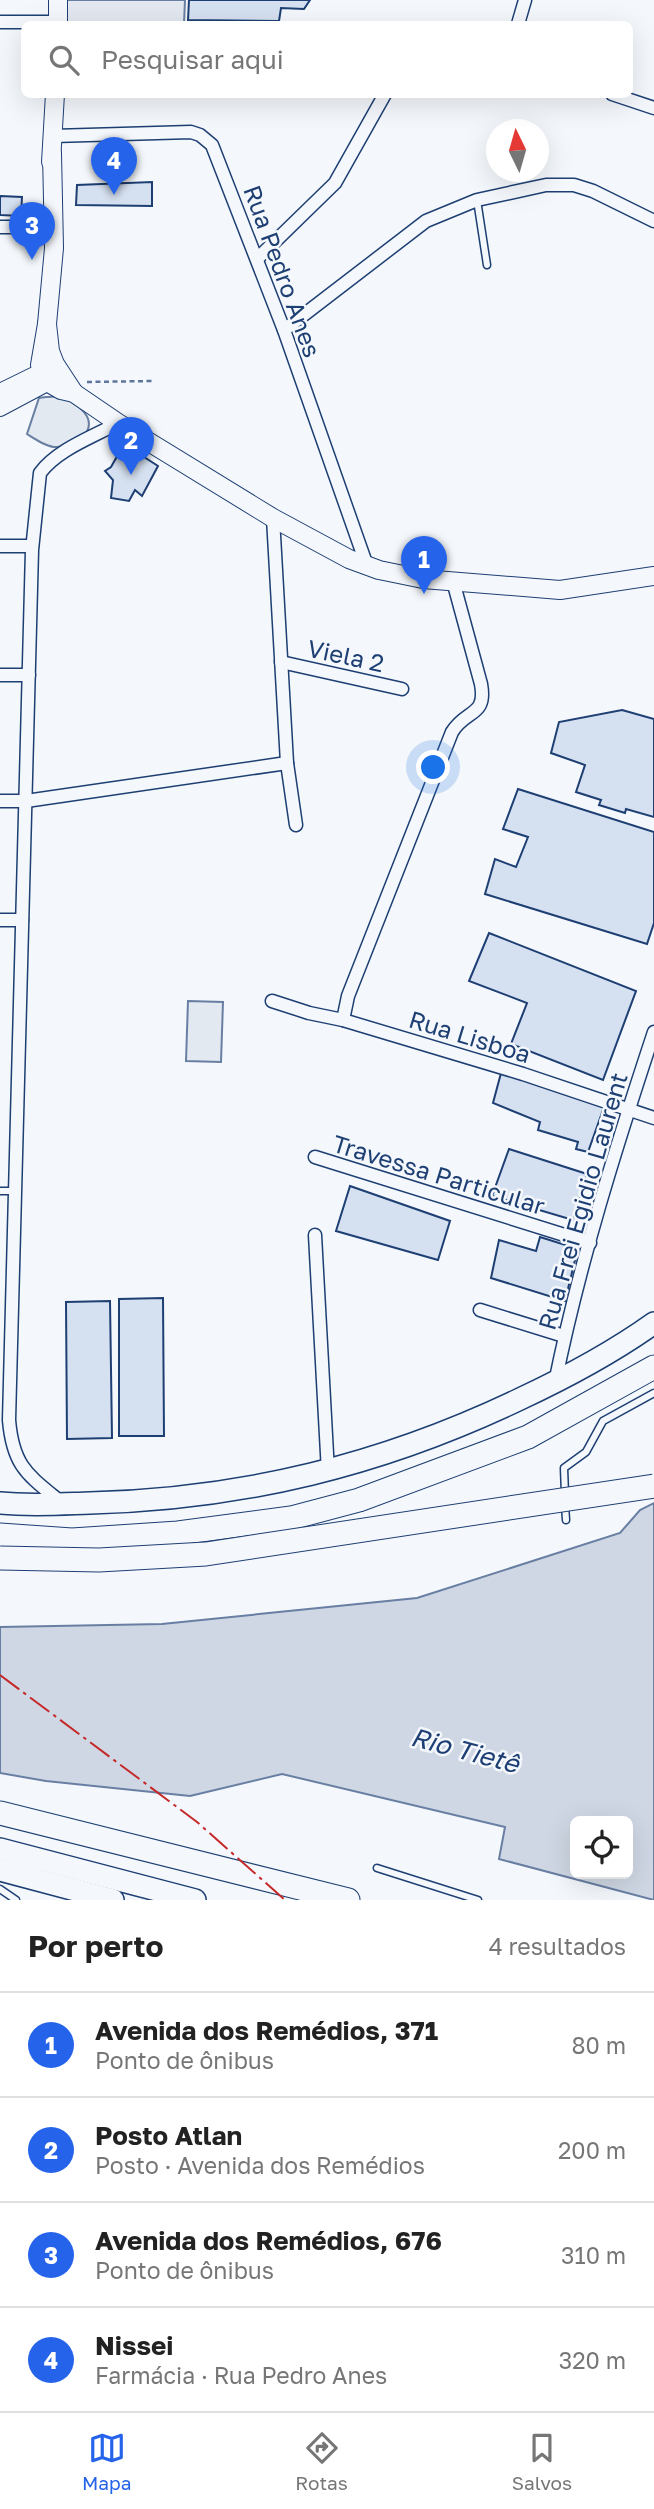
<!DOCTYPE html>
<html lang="pt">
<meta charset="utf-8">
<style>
body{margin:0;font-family:"Golos Text",sans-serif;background:#f2f2f2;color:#222}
.controls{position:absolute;right:21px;bottom:21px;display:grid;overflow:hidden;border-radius:10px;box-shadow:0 7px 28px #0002}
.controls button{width:63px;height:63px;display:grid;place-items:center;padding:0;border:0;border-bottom:2px solid #e0e0e0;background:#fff;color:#222;font:35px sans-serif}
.compass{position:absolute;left:486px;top:119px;width:63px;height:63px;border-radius:50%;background:#fff;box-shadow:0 7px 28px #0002;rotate:355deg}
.you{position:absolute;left:434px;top:768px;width:24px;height:24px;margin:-18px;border:5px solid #fff;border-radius:50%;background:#1a73e8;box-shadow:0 0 0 10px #1a73e833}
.badge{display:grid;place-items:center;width:46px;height:46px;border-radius:50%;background:#2563eb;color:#fff;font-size:23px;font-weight:700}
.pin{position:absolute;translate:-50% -58px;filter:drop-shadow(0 2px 4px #0008)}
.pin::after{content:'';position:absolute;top:37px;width:24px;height:21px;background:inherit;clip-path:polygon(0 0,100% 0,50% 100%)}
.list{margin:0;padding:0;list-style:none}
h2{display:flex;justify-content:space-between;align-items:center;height:91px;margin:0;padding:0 28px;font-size:30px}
h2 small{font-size:23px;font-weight:400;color:#767676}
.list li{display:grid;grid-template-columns:46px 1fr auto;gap:21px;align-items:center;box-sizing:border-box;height:105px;padding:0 28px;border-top:2px solid #e0e0e0}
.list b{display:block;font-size:26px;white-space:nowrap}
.list p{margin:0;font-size:23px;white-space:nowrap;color:#767676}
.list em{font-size:23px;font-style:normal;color:#767676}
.icon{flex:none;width:38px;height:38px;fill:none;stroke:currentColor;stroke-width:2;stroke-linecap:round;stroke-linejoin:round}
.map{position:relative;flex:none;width:654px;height:1900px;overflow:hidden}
.search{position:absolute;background:#fff;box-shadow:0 7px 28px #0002;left:21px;right:21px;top:21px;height:77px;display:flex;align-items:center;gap:18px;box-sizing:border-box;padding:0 24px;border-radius:10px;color:#767676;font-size:26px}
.sheet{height:511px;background:#fff}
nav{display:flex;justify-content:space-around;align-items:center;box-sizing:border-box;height:98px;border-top:2px solid #e0e0e0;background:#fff;font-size:19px;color:#767676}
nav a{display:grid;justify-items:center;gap:4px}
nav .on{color:#2563eb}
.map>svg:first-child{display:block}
.green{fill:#e3e9f0;stroke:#687fa3;stroke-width:2}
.parking{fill:#e3e8f0;stroke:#687fa3;stroke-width:2}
.water{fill:#cfd7e4;stroke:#687fa3;stroke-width:2;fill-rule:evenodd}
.building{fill:#d5e0f0;stroke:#1d3f73;stroke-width:2}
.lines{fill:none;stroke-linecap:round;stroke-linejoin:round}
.service-casing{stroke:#1d3f73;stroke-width:9}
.minor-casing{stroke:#1d3f73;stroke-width:15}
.tertiary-casing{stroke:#1d3f73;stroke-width:18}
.secondary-casing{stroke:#1d3f73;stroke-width:20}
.trunk-casing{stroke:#1d3f73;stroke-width:24}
.motorway-casing{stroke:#1d3f73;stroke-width:25}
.path{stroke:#5e769c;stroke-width:2.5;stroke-dasharray:5 3.5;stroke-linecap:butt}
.service{stroke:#f4f7fb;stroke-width:6}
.minor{stroke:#f4f7fb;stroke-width:12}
.tertiary{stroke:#f4f7fb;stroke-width:16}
.secondary{stroke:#f4f7fb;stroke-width:18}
.trunk{stroke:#f4f7fb;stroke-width:21}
.motorway{stroke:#f4f7fb;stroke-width:23}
.motorway-bridge-casing{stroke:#1d3f73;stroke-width:25;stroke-linecap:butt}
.motorway-bridge{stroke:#f4f7fb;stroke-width:23}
.power{stroke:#c62828;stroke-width:2;stroke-dasharray:24 5 3.5 5;stroke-linecap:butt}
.labels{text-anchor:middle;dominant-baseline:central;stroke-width:5;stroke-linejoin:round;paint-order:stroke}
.street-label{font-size:24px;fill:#1d3f73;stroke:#f4f7fb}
.water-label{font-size:26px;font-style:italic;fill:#1d3f73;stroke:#f4f7fb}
</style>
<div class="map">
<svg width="654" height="1900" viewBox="0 0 654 1900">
<rect width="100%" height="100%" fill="#f4f7fb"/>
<g class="green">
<path d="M46 397C51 397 57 396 62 397 67 398 72 403 77 406 103 424 82 446 57 447 48 448 35 439 27 434L39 398Z"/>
<polygon points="188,1001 223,1002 221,1062 186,1061"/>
</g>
<polygon class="parking" points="67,0 185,0 184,24 66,23"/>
<path class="water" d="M654 1503V1900L499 1859 505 1827 282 1774 190 1796 46 1781 0 1773V1627L162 1624 417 1598 620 1533 640 1510ZM575 1821H628V1874H575Z"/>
<g class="building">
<polygon points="189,0 310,0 304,9 281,8 279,21 188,20"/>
<polygon points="152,182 152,206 76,205 77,185"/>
<polygon points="0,196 22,197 21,216 0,215"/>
<polygon points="124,444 158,466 142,496 135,490 129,501 111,498 113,480 105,471 111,467"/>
<polygon points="622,710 654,719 654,817 626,809 625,813 599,805 601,800 576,792 585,765 551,753 559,722"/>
<polygon points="518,789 654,832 654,923 647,944 485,894 495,859 516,867 528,837 503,829"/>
<polygon points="489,933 636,991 603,1080 511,1044 527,1003 469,981"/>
<polygon points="501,1073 604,1107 588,1152 576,1149 578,1142 538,1130 540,1122 493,1103"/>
<polygon points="509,1149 587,1174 573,1220 492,1196"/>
<polygon points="350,1186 450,1221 438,1260 336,1231"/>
<polygon points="540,1237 572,1247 576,1256 565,1301 491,1278 499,1240 536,1251"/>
<polygon points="163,1298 164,1436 119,1436 119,1299"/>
<polygon points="110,1301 112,1438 67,1439 66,1302"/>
</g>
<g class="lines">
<defs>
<g id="service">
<polyline points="477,200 487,265"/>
<polyline points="0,1191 15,1191"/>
<polyline points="565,1494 564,1468 586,1452 603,1421 654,1393"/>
<polyline points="565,1505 566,1520"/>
<polyline points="377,1868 478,1900"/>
<polyline points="0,1889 16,1900"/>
</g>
<g id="minor">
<polyline points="0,22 58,22"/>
<polyline points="518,24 525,0"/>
<polyline points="612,94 654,108"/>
<polyline points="53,136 191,132 200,135 212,145 284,330 367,566"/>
<polyline points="0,227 45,227"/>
<polyline points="257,259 335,183 385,94"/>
<polyline points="284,330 426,221 477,200 546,185 574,185 593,191 654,221"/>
<polyline points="273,518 287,763 296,825"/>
<polyline points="0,546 32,546"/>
<polyline points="281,662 402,689"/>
<polyline points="0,675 29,675"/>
<polyline points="0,801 26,801 287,763"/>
<polyline points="0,920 22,920"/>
<polyline points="272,1001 309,1013 343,1020 523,1074 654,1118"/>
<path d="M343 1020 348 996 452 732C466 709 487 717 481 684L453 581"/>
<polyline points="315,1157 590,1243"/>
<polyline points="315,1235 328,1472"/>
<polyline points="480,1310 564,1336"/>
<path d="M555 1383C579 1264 616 1147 654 1032"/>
<path d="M62 1503C28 1475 13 1467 9 1420L32 550 40 473C58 449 93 437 118 423"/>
</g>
<g id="tertiary">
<polyline points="0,392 53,366"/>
<polyline points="0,408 60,376"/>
</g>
<g id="secondary">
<polyline points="58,24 58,0"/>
<polyline points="52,153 54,248 47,324 50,351 55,364 74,393"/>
<polyline points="51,162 55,94"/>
<polyline points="47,324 40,365 49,383 61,390 74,393 118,423 273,518 349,559 379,570 423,579 560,590 654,576"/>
</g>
<g id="trunk">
<path d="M0 1503C30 1506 60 1504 90 1503 243 1499 382 1465 520 1399 567 1377 612 1353 654 1323"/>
<polyline points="0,1849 195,1900"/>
<polyline points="0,1870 113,1900"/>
</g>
<g id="motorway">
<polyline points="0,1535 72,1540 178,1533 291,1518 359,1500 528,1437 654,1367"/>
<polyline points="0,1813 348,1900"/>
</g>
</defs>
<use href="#service" class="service-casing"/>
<use href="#minor" class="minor-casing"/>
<use href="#tertiary" class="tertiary-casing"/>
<use href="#secondary" class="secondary-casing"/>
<use href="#trunk" class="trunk-casing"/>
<use href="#motorway" class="motorway-casing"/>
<polyline class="path" points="87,382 152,381"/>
<use href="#service" class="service"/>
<use href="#minor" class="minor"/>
<use href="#tertiary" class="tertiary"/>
<use href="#secondary" class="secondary"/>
<use href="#trunk" class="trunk"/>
<use href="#motorway" class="motorway"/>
<defs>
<polyline id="motorway-bridge" points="0,1558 99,1560 206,1554 654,1486"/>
</defs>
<use href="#motorway-bridge" class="motorway-bridge-casing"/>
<use href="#motorway-bridge" class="motorway-bridge"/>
<polyline class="power" points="0,1675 197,1822 285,1900"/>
</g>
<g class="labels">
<g class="street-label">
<text transform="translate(283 271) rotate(70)">Rua Pedro Anes</text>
<text transform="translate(346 655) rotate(12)">Viela 2</text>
<text transform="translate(470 1036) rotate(17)">Rua Lisboa</text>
<text transform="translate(439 1174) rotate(17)">Travessa Particular</text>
<text transform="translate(582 1201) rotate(-74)">Rua Frei Egidio Laurent</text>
</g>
<g class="water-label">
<text transform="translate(465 1750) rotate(15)">Rio Tietê</text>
</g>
</g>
</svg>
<div class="controls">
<button><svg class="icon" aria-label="locate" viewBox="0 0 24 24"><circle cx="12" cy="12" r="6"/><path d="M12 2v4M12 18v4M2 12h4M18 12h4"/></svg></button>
</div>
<svg class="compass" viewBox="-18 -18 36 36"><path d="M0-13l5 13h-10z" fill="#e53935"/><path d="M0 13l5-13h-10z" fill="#767676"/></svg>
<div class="you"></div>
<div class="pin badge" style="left:424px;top:594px">1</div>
<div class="pin badge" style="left:131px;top:475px">2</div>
<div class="pin badge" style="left:32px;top:260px">3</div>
<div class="pin badge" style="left:114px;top:195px">4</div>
<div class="search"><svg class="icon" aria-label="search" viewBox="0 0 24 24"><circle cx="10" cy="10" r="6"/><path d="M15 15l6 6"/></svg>Pesquisar aqui</div>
</div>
<section class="sheet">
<h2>Por perto<small>4 resultados</small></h2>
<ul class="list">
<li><span class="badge">1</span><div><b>Avenida dos Remédios, 371</b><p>Ponto de ônibus</p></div><em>80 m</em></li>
<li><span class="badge">2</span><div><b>Posto Atlan</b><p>Posto · Avenida dos Remédios</p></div><em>200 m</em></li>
<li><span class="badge">3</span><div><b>Avenida dos Remédios, 676</b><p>Ponto de ônibus</p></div><em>310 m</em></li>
<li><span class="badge">4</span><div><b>Nissei</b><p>Farmácia · Rua Pedro Anes</p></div><em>320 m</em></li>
</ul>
</section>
<nav>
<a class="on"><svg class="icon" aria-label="map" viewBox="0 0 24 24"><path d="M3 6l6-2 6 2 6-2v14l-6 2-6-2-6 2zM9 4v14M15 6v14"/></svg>Mapa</a>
<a><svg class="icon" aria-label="directions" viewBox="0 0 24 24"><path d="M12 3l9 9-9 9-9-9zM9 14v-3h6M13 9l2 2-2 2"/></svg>Rotas</a>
<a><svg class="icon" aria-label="saved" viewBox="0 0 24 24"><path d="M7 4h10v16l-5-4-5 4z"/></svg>Salvos</a>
</nav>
